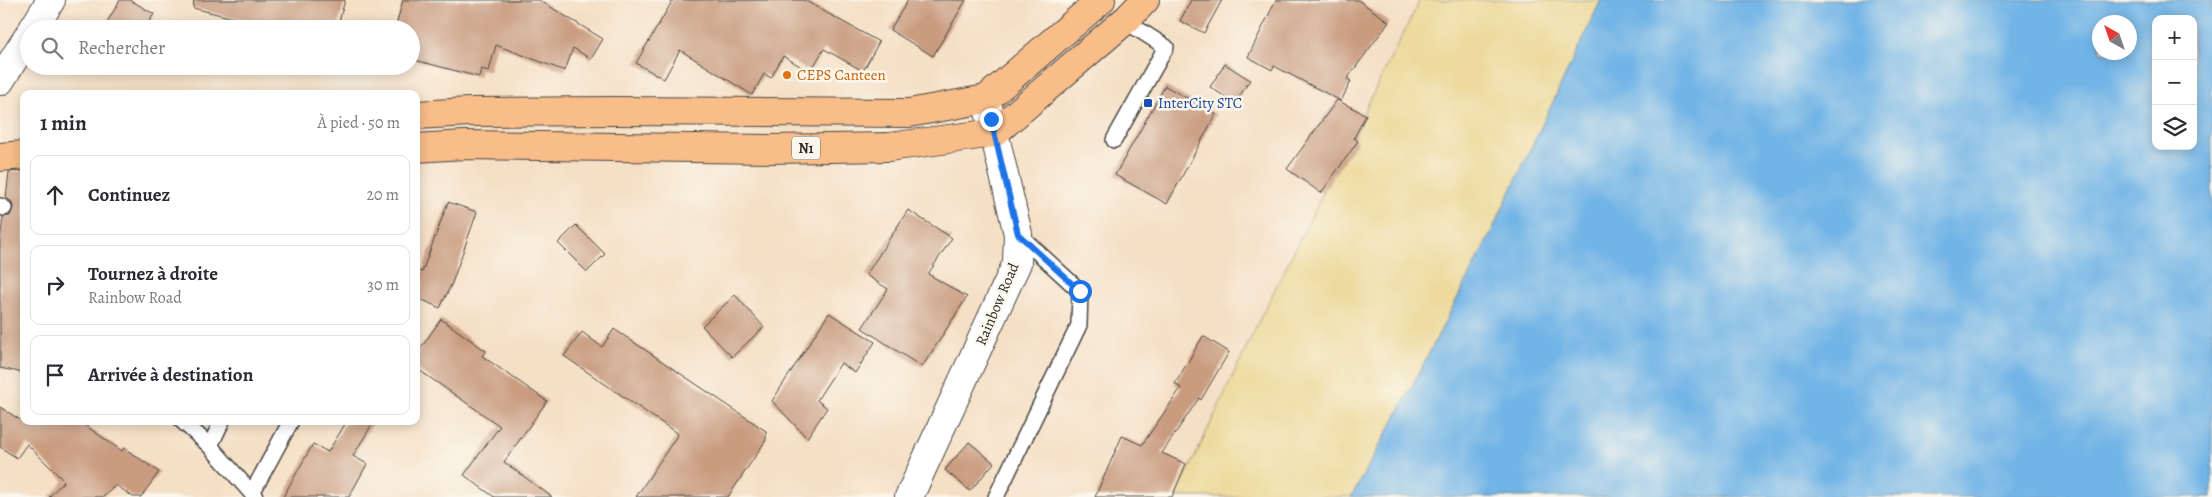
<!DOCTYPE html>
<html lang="fr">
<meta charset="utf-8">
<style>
body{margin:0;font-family:Alegreya,serif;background:#f7f7f7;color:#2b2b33}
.controls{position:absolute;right:15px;top:15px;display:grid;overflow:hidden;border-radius:10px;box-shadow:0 2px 12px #0003}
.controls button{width:45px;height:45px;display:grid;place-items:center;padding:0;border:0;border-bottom:1px solid #e1e1e2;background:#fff;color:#2b2b33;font:25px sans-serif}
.compass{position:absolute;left:2092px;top:15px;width:45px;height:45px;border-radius:50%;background:#fff;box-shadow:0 2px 12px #0003;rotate:320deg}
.stop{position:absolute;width:15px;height:15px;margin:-11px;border:4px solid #1a73e8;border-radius:50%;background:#fff}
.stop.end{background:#1a73e8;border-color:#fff;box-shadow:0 1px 5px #0008}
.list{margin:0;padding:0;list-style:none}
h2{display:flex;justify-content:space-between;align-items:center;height:65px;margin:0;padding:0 20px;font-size:21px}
h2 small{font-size:16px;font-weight:400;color:#7c7c81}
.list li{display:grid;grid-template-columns:32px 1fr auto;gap:15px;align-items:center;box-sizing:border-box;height:80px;margin:0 10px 10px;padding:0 10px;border:1px solid #e1e1e2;border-radius:10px}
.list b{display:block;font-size:19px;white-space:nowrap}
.list p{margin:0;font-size:16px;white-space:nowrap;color:#7c7c81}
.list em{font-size:16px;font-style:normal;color:#7c7c81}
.icon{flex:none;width:28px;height:28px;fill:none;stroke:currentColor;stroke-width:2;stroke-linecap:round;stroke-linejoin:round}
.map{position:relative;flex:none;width:2212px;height:497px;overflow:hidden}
.search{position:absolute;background:#fff;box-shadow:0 2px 12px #0003;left:20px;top:20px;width:400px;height:55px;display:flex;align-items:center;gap:12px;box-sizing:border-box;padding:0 18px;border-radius:28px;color:#7c7c81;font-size:19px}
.panel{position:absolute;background:#fff;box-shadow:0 2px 12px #0003;left:20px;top:90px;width:400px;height:335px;border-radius:10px}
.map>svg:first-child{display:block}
.sand{fill:#eeda9e;stroke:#8c8264}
.water{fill:#71b4e6;stroke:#4e7088;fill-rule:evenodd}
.building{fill:#c99c80}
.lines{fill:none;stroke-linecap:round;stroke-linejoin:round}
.lane-casing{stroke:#494642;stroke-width:18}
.street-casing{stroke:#494642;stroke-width:30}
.highway-casing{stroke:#494642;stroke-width:30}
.lane{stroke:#fff;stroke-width:15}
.street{stroke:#fff;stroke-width:28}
.highway{stroke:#f8bd89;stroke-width:28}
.route{stroke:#1a73e8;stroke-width:6}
.food-dot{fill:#e8710a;stroke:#fbf7ec;stroke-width:2}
.transit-dot{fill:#1a4fb4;stroke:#fbf7ec;stroke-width:2}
.labels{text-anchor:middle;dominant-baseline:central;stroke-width:5;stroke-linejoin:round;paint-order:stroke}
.shield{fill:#fbf7ec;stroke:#696865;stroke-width:1}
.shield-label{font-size:14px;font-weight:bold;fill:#2b2b2b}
.food-label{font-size:15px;fill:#c56008;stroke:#fbf7ec;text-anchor:start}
.transit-label{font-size:15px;fill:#164399;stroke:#fbf7ec;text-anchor:start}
.street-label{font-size:15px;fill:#2b2b2b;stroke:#fbf7ec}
</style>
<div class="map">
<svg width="2212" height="497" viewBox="0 0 2212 497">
<rect width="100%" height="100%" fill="#fbf7ec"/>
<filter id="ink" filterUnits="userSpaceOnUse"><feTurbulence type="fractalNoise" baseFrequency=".02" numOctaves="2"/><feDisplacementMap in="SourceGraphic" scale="10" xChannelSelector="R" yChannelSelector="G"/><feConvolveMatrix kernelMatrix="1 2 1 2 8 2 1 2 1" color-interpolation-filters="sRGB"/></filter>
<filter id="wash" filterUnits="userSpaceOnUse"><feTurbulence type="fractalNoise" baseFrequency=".0096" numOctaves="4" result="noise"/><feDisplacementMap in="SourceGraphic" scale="20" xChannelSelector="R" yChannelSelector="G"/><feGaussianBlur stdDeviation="1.12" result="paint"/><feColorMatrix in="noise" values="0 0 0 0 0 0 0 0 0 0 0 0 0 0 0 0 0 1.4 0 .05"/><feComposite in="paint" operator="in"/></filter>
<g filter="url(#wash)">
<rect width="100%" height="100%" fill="#f5dfc5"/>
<polygon class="sand" points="1420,0 1601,0 1489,237 1400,409 1351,497 1176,497 1256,327"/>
<path class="water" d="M1601 0H2212V497H1351L1400 409 1489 237ZM2156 19H2193V146H2156ZM2100 22H2130V52H2100Z"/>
<g id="blocks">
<g class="building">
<polygon points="120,0 130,0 154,14 145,29 103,29"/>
<polygon points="194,0 345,0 337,29 278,29 193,8"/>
<polygon points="403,0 539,0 603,39 591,59 573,48 565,71 496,45 489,71 481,69 479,77 411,59 411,29 395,29"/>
<polygon points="673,0 804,0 879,42 863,71 824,49 810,72 783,56 771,78 764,74 752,95 680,50 664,79 636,63"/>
<polygon points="908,0 966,0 933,56 890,30"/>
<polygon points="1191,0 1222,0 1204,33 1180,21"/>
<polygon points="1276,0 1358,0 1389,22 1347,79 1351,81 1341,101 1274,66 1272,70 1248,57"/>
<polygon points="1225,64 1250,80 1235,103 1210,87"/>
<polygon points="1165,86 1216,114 1167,204 1115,175"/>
<polygon points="1337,100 1366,115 1354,138 1358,141 1321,193 1287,169"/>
<polygon points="24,171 24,373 0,368 0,241 3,217 10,216 13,208 12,202 6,198 9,172"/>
<polygon points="448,202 477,212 452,283 440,308 416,297 416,270 422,272"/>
<polygon points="908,210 952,238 928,274 967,297 922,367 862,328 888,289 866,275"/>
<polygon points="576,225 605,254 587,272 558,243"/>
<polygon points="735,295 764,327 732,357 702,326"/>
<polygon points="829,313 875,342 855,373 841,363 817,400 827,408 807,438 772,401"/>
<polygon points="441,319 486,351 482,356 547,401 504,462 552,497 494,497 464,475 500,426 416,368 416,355"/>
<polygon points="614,329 766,431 766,440 728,497 636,497 678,434 564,356 582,332 602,347"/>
<polygon points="1203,336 1229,352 1201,400 1199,398 1162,453 1186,464 1172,497 1095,497 1122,436 1142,445 1181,388 1175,384"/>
<polygon points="0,407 22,421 79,421 122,451 124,448 159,472 141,497 133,497 116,485 103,497 49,497 64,481 27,444 17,458 0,447"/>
<polygon points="347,421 374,421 353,456 367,464 349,497 283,497 313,444 328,452"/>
<polygon points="969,442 994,463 970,491 945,470"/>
</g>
</g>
</g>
<g filter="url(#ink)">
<use href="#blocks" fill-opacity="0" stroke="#494642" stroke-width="1"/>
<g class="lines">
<defs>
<g id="lane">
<polyline points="1114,140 1166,47 1136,28 1128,18"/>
<polyline points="0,206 4,208"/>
<polyline points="182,421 210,446 255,497"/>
<polyline points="210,446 222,421"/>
<polyline points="252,493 291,421"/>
<polyline points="996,497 1079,325 1080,291 1018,234"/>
</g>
<g id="street">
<polyline points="33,29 51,0"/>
<polyline points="0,81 29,35"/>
<polyline points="909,497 1017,263 1018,234 986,99"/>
</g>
<g id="highway">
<polyline points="416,115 469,112 617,111 909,113 986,99 1101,0"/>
<polyline points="416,148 464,145 770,149 889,147 994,133 1128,18 1145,0"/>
<polyline points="0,157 24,155"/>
</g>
</defs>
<use href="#lane" class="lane-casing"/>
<use href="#street" class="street-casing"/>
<use href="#highway" class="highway-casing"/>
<use href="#lane" class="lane"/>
<use href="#street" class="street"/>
<use href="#highway" class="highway"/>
</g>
</g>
<g class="lines" filter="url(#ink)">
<polyline class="route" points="991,119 1018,234 1080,291"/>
</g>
<circle class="food-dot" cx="787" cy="75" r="5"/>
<rect class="transit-dot" x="1143" y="98" width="10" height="10" rx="2.5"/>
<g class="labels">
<rect class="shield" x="792" y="136.5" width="28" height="23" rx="4"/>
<g class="shield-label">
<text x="806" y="148">N1</text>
</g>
<g class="food-label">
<text x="797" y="75">CEPS Canteen</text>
</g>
<g class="transit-label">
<text x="1158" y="103">InterCity STC</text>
</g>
<g class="street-label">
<text transform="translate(997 304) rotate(-67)">Rainbow Road</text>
</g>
</g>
</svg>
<div class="controls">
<button>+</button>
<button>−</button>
<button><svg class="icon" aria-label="layers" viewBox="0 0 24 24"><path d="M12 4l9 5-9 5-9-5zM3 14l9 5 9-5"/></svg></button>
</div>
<svg class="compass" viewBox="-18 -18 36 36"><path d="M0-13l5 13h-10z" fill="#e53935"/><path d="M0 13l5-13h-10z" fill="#7c7c81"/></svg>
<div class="stop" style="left:1080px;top:291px"></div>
<div class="stop end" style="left:991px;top:119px"></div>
<div class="search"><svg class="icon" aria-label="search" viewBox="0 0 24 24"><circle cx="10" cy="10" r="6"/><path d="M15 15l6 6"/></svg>Rechercher</div>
<section class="panel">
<h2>1 min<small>À pied · 50 m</small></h2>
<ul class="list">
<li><svg class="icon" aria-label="ahead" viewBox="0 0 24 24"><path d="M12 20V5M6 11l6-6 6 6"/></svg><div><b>Continuez</b></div><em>20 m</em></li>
<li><svg class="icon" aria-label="right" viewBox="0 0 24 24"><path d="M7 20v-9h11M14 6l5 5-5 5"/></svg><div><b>Tournez à droite</b><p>Rainbow Road</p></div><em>30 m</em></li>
<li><svg class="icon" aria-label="arrive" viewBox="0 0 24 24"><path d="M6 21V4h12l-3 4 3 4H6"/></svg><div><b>Arrivée à destination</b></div></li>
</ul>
</section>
</div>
